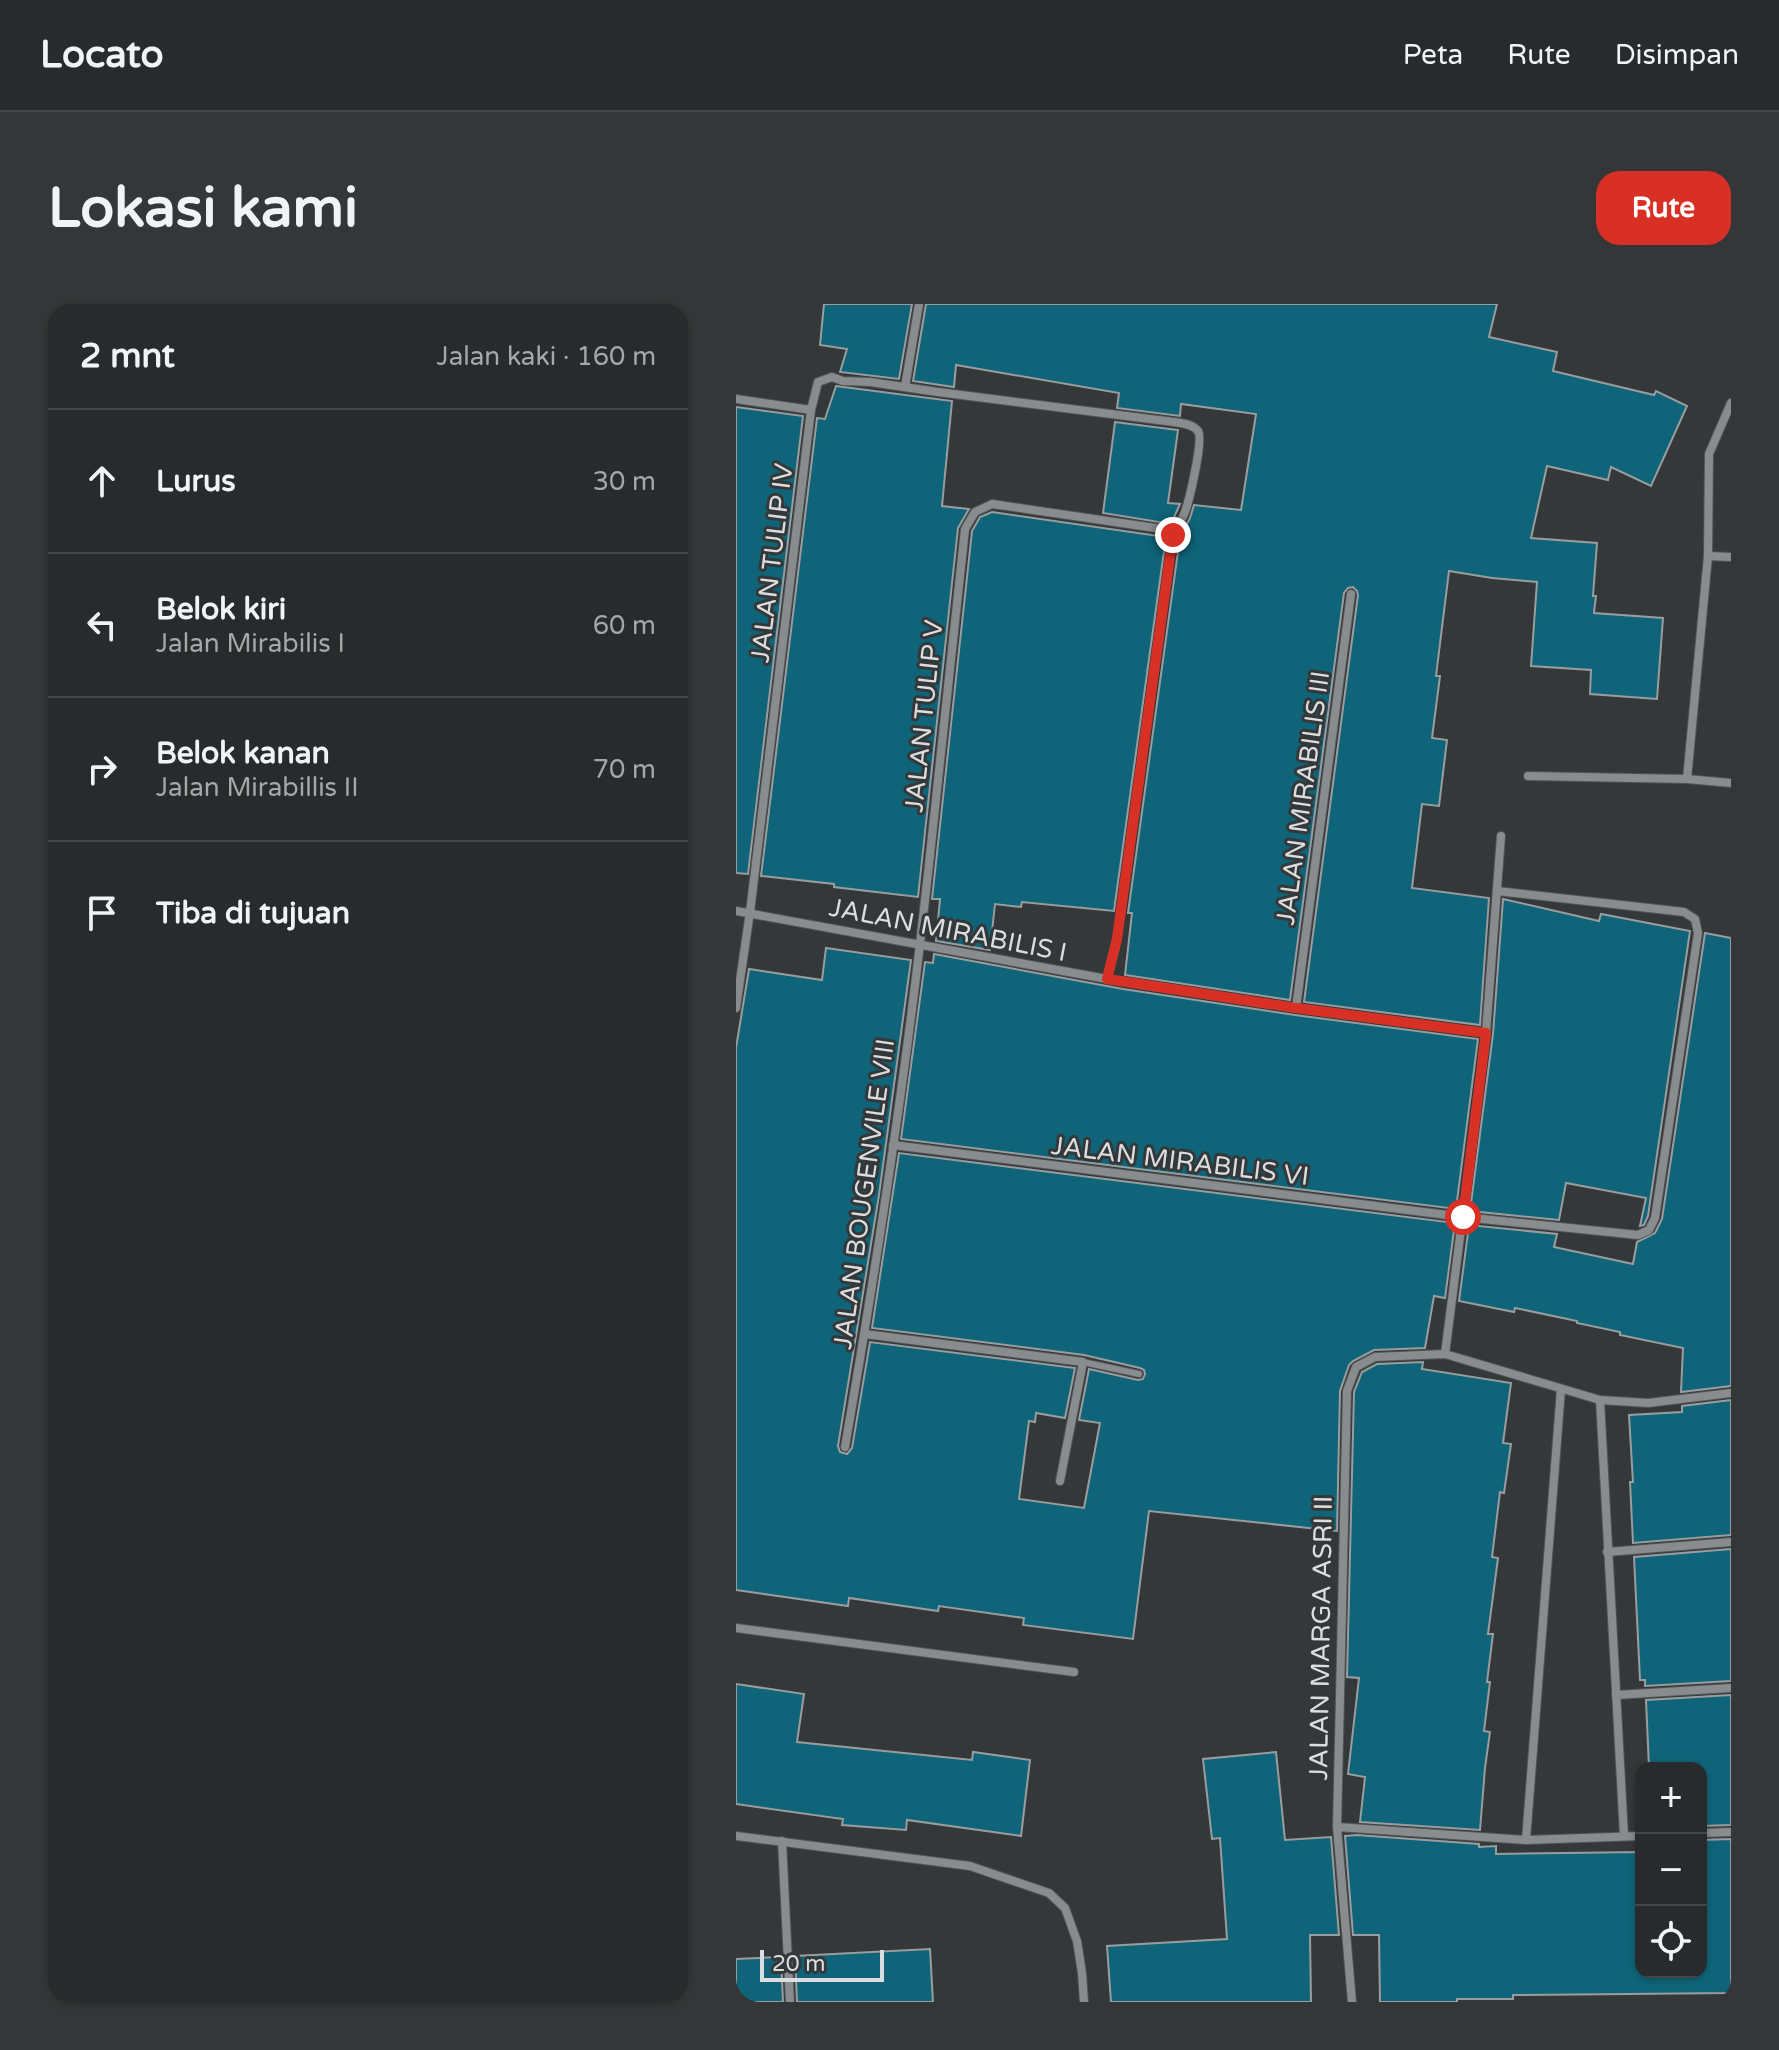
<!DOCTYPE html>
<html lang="id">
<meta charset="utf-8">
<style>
body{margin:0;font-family:"Varela Round",sans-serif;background:#343637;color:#f1f3f6}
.controls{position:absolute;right:24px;bottom:24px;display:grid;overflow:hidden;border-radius:16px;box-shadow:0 2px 6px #0004}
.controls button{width:72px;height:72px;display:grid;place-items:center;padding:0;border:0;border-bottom:2px solid #444647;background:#282a2b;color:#f1f3f6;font:40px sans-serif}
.scale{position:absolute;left:24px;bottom:20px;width:124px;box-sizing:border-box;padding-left:8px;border:4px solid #dbddde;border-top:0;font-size:22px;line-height:28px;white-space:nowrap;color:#dbddde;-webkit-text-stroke:6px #353839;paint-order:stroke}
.stop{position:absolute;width:24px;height:24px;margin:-18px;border:6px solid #d93025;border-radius:50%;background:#fff}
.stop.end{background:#d93025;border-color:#fff;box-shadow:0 2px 8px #0008}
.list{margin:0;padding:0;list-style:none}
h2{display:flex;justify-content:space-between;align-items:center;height:104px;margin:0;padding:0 32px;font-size:34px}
h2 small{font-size:26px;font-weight:400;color:#a5a7a9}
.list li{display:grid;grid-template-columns:52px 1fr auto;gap:24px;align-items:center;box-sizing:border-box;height:144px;padding:0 32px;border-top:2px solid #444647}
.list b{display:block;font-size:30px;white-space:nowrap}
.list p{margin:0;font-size:26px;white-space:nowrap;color:#a5a7a9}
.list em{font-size:26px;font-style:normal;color:#a5a7a9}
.icon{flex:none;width:44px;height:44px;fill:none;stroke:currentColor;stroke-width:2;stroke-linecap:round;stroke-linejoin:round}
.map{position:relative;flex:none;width:995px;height:1698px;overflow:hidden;border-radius:24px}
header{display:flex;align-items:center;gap:48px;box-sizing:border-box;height:112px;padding:0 40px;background:#282a2b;border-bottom:2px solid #444647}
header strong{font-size:38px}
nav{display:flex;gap:44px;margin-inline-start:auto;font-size:28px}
.intro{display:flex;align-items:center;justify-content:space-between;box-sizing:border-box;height:192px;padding:0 48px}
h1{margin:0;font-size:56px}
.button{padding:20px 36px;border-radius:24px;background:#d93025;color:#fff;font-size:28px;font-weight:700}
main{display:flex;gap:48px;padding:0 48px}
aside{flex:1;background:#282a2b;border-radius:24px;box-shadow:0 2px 6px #0004}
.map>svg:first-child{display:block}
.building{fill:#0f6479;stroke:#999d9e;stroke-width:2}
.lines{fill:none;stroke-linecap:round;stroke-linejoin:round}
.lane-casing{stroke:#515455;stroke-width:8}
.street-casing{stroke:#515455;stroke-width:10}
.lane{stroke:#888c8d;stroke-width:6}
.street{stroke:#888c8d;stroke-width:8}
.route{stroke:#d93025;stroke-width:10}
.labels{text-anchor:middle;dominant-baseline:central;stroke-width:6;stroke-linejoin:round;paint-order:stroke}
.street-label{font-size:26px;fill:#dbddde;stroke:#353839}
</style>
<header>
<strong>Locato</strong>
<nav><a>Peta</a><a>Rute</a><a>Disimpan</a></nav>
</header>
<div class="intro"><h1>Lokasi kami</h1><a class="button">Rute</a></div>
<main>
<aside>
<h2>2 mnt<small>Jalan kaki · 160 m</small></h2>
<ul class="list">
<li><svg class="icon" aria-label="ahead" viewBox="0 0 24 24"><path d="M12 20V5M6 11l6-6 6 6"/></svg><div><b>Lurus</b></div><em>30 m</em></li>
<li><svg class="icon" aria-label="left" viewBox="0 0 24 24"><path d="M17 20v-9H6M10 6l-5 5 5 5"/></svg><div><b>Belok kiri</b><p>Jalan Mirabilis I</p></div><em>60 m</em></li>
<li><svg class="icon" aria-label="right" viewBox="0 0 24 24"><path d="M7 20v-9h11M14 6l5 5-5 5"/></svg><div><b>Belok kanan</b><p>Jalan Mirabillis II</p></div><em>70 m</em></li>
<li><svg class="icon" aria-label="arrive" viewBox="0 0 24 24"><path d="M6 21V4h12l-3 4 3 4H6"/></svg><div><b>Tiba di tujuan</b></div></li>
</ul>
</aside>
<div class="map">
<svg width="995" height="1698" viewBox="0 0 995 1698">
<rect width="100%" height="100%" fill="#353839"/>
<g class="building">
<polygon points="88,0 176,0 163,75 104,68 111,45 84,41"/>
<polygon points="190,0 761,0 753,33 821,48 817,67 918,91 920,87 951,102 915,182 875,163 872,176 811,162 795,234 861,239 857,292 860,292 858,309 927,314 921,395 854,390 855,366 795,362 801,278 756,274 713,267 700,372 704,372 696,434 711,436 703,502 686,500 676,584 753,594 744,721 568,698 622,291 621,287 617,283 612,284 608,289 554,696 389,671 396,609 392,609 444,233 454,214 458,201 505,206 520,110 445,100 444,112 381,104 383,89 220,61 218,83 177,77"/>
<polygon points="100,82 216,97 206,202 233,205 222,224 182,593 98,583 98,580 25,572 81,114 89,115"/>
<polygon points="0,103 67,112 12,570 0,569"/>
<polygon points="379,118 442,126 432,199 444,200 435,220 367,209"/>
<polygon points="256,208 430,233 378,607 286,598 285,603 259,600 254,646 200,637 204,595 196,595 236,227 244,213"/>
<polygon points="767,595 863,617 865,610 954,627 912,912 908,921 904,922 910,894 830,879 823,916 734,907 757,730"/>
<polygon points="969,629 995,634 995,1082 945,1088 947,1044 884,1031 884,1028 841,1019 841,1017 779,1004 778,1008 723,997 733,921 821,930 818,943 897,960 901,938 919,929 926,915"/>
<polygon points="90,644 175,656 143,891 102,1142 104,1148 111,1150 116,1144 134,1038 339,1064 329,1114 300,1109 299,1118 293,1117 283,1195 348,1204 364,1119 343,1116 353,1065 402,1076 407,1075 409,1070 408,1066 404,1064 348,1051 136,1024 163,849 719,919 709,994 698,992 689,1044 638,1046 617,1057 613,1061 604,1087 601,1227 413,1207 397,1335 287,1321 288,1314 203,1302 202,1307 113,1294 112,1302 0,1286 0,744 13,665 86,676"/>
<polygon points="198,650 387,685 559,711 742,735 720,905 165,835 189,658 197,659"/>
<polygon points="687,1058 686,1065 775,1079 767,1139 775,1140 768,1189 764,1188 756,1253 762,1254 752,1330 757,1330 751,1378 754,1378 748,1427 754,1428 749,1464 744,1526 624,1518 629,1473 612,1470 623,1374 611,1373 618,1088 626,1068 641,1060"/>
<polygon points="995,1096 995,1231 897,1239 894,1178 897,1178 893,1111 946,1108 946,1102"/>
<polygon points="995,1245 995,1377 909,1382 909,1376 904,1376 898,1253"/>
<polygon points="0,1380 68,1390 61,1438 236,1456 237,1448 294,1456 285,1532 171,1516 170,1526 106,1521 107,1515 0,1500"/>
<polygon points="995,1391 995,1521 965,1522 965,1464 913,1464 910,1396"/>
<polygon points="540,1448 549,1536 595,1533 603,1631 574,1631 575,1698 375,1698 371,1642 491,1635 484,1534 476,1535 467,1455"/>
<polygon points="621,1531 743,1540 743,1543 760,1542 760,1550 905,1548 905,1668 965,1668 965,1536 995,1535 995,1689 777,1691 777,1695 721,1695 721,1698 644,1698 643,1631 617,1631 609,1532"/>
<polygon points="194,1645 197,1698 61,1698 59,1652"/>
<polygon points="45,1653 47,1698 0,1698 0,1655"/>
</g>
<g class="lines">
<defs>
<polyline id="lane" points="347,1058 403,1070"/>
<g id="street">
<polyline points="169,83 183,0"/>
<polyline points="0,95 75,106"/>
<polyline points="972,252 995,253"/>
<polyline points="792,472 951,475 995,479"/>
<polyline points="951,475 972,252 973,150 995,99"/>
<polyline points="0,607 371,675 560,704 750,729"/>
<path d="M0 704 14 608 75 106 82 78 96 73 107 77 134 78 202 88 438 118C446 119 457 120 462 127 468 135 453 197 449 208 446 216 441 224 437 231"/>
<polyline points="560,704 615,290"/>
<polyline points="157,841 727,913 902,931 913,926 919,914 962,629 959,615 948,608 761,587"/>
<polyline points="129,1030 347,1058 324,1177"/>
<polyline points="709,1050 750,729 765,532"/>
<polyline points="864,1096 888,1532"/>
<path d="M109 1143C138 976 164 809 184 640 200 502 214 364 229 225L239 208 256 200 433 226 437 231 381 635 371 675"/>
<polyline points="871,1248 995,1238"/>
<polyline points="0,1324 338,1368"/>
<polyline points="880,1391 995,1384"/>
<polyline points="601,1523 790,1536 905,1532"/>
<polyline points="965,1529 995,1528"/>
<polyline points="0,1532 234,1562 313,1589 329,1604 341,1637 346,1669 348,1698"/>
<polyline points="790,1536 825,1085"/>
<polyline points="46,1537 54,1698"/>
<polyline points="616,1698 601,1523 611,1087 620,1063 639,1053 709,1050 864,1096 912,1099 995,1089"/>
</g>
</defs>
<use href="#lane" class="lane-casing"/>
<use href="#street" class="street-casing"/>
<use href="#lane" class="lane"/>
<use href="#street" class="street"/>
</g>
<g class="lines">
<polyline class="route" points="437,231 381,635 371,675 560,704 750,729 727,913"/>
</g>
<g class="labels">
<g class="street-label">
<text transform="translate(36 259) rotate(-83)">JALAN TULIP IV</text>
<text transform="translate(188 412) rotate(-84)">JALAN TULIP V</text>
<text transform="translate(567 494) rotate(-82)">JALAN MIRABILIS III</text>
<text transform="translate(212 626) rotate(11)">JALAN MIRABILIS I</text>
<text transform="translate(444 857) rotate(7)">JALAN MIRABILIS VI</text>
<text transform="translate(128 890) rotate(-82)">JALAN BOUGENVILE VIII</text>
<text transform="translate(585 1334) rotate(-89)">JALAN MARGA ASRI II</text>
</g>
</g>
</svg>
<div class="controls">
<button>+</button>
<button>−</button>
<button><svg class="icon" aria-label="locate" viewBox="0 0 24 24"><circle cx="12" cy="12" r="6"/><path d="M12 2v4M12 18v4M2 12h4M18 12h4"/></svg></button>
</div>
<div class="scale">20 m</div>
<div class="stop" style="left:727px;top:913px"></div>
<div class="stop end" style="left:437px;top:231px"></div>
</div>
</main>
